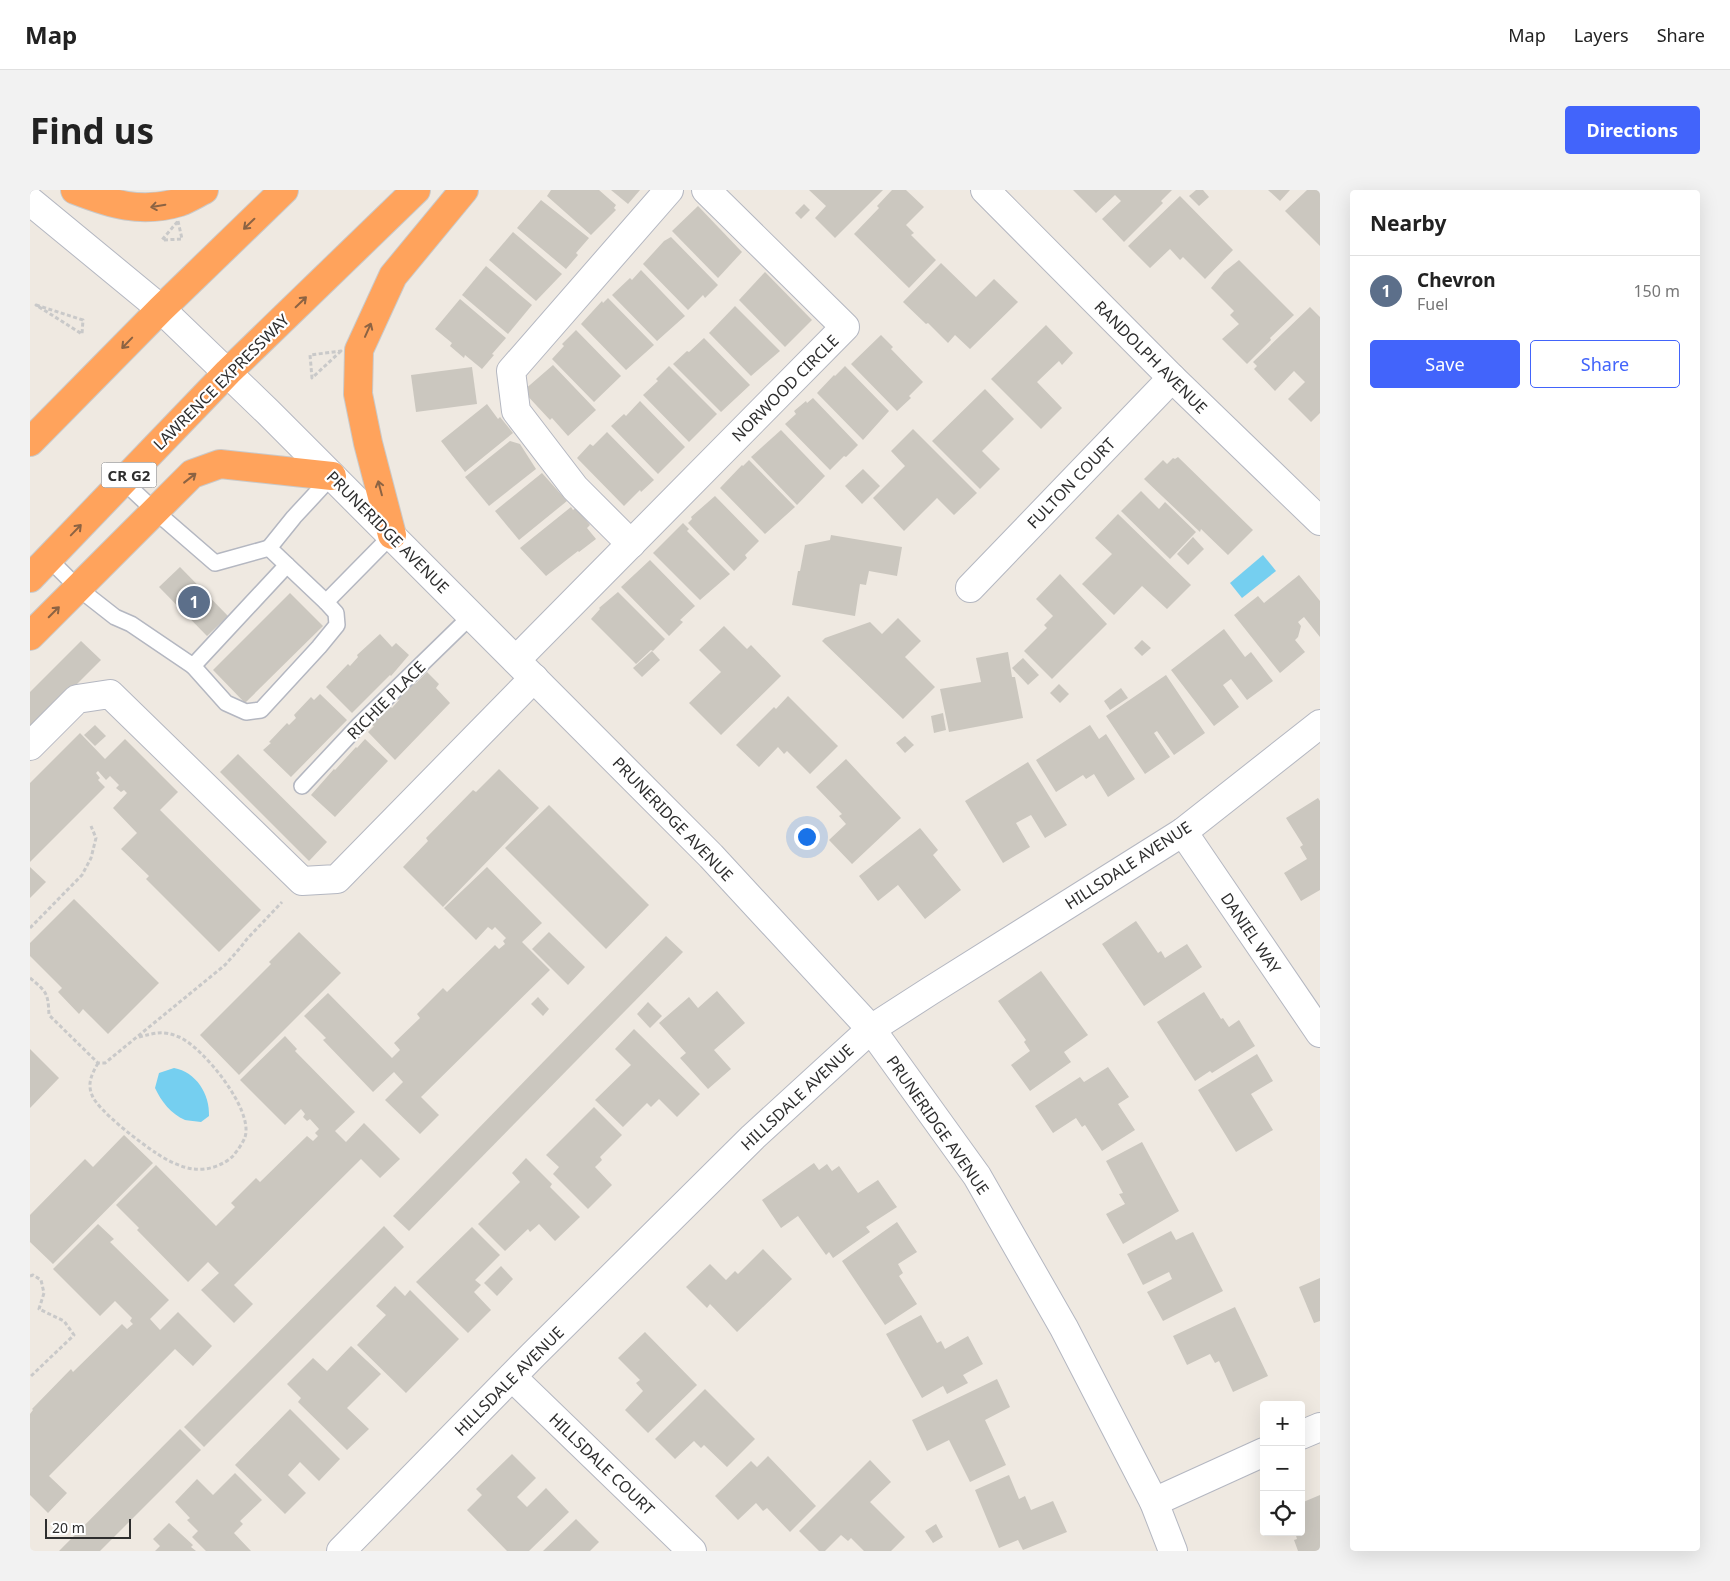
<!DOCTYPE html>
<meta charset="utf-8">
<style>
body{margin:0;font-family:"Noto Sans",sans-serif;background:#f2f2f2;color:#222}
.controls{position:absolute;right:15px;bottom:15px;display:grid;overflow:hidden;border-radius:5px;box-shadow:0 5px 20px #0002}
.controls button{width:45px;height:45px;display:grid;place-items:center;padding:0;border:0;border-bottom:1px solid #e0e0e0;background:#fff;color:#222;font:25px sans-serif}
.scale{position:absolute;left:15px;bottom:12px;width:86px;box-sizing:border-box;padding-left:5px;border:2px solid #2e2e2e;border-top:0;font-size:14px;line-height:18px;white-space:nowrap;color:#2e2e2e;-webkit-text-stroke:4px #fff;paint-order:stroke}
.you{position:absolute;left:776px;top:646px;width:18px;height:18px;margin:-12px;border:4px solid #fff;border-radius:50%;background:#1a73e8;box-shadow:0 0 0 8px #1a73e833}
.badge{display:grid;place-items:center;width:32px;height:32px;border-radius:50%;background:#4264fb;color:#fff;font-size:16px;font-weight:700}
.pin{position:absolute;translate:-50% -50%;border:2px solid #fff;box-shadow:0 1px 5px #0006}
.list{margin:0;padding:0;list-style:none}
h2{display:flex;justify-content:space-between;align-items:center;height:65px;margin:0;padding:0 20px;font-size:21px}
h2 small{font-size:16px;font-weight:400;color:#767676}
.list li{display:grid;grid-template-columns:32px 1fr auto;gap:15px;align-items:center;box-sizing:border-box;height:70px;padding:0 20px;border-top:1px solid #e0e0e0}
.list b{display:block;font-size:19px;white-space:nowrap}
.list p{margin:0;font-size:16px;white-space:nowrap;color:#767676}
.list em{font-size:16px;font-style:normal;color:#767676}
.actions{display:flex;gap:10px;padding:15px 20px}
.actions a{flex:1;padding:11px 0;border:1px solid #4264fb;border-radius:5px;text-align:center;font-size:18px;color:#4264fb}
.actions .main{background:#4264fb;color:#fff}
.icon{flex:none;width:28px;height:28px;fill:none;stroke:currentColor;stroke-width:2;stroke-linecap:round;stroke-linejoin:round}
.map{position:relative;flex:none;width:1290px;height:1361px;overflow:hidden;border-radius:5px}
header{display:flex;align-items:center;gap:30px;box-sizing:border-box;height:70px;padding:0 25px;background:#fff;border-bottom:1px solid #e0e0e0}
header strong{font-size:24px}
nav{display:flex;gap:28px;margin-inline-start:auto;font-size:18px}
.intro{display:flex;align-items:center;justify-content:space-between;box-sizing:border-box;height:120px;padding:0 30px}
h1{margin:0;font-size:35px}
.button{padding:12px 22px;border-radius:5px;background:#4264fb;color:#fff;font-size:18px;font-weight:700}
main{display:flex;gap:30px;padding:0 30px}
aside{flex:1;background:#fff;border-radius:5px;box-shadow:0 5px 20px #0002}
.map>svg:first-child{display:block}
.water{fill:#75cff0}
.building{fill:#cbc7bf}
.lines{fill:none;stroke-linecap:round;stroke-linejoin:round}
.lane-casing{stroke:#b4b7c1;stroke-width:18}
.street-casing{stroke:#b4b7c1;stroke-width:30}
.secondary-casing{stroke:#b4b7c1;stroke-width:30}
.highway-casing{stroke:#c9c9c9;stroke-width:30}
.path{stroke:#c9c9c9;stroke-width:3;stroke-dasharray:4 2.5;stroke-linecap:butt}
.lane{stroke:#fff;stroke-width:15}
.street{stroke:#fff;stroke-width:28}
.secondary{stroke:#fff;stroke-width:28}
.highway{stroke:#ffa35c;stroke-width:28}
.oneway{stroke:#8c6343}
.labels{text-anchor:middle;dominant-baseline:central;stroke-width:4.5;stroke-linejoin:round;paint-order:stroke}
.shield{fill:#fff;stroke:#6d6d6d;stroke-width:1}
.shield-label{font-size:15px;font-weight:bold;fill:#2e2e2e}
.street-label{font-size:16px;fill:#2e2e2e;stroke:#fff}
</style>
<header>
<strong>Map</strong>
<nav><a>Map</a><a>Layers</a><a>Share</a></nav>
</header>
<div class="intro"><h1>Find us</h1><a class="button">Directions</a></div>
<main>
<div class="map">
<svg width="1290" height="1361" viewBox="0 0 1290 1361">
<rect width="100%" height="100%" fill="#efe9e1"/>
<g class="water">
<polygon points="1233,365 1246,381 1212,408 1200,393"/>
<path d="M144 878C166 882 180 904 179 926L171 932C166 931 159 931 155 930 141 924 131 911 125 898L129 883Z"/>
</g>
<g class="building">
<polygon points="521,0 569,0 586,15 584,18 586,20 561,45 517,6"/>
<polygon points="581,0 610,0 598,14"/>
<polygon points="779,0 853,0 805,48 785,28 796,16"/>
<polygon points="862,0 876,0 894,17 876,35 884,43 881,45 906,70 879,98 824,44 849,18 847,16"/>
<polygon points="1043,0 1142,0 1131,11 1133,13 1094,52 1072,29 1091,11 1085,5 1066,23"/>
<polygon points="1166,0 1173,0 1179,7 1169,16 1159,6"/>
<polygon points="1238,0 1260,0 1250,11"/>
<polygon points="1277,0 1290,0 1290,56 1255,21"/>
<polygon points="1150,6 1203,60 1175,89 1153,67 1150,70 1140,59 1120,78 1098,56"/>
<polygon points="511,10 559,48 546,63 548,65 536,79 487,38"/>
<polygon points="774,14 780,20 771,29 765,23"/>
<polygon points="668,16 712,62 688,88 642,41"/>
<polygon points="483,42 532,84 506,111 459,70"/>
<polygon points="641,47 688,95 675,108 673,105 658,120 613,74 634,51"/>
<polygon points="1209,70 1264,125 1240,148 1241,150 1217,174 1192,149 1209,134 1200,125 1204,121 1181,98 1194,82"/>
<polygon points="911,73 946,107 964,89 988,112 940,159 925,145 918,153 898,133 896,134 873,112"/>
<polygon points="456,76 502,115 478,144 432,105"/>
<polygon points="611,80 655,126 627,151 582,105 600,88 602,90"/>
<polygon points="735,82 782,130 755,157 709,110"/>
<polygon points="578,108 624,155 596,180 551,134 572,111 573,113"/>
<polygon points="430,109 476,148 462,164 464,165 452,179 435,165 434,168 420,156 422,153 405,139"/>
<polygon points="705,116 750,161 721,186 679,143"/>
<polygon points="1280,117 1290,127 1290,223 1281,232 1258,209 1275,192 1264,181 1245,201 1224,179 1227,176 1223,172"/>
<polygon points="1016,135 1043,163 1032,175 1029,171 1007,192 1032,218 1011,239 961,189"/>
<polygon points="546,140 591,186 564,212 522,169 534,156 532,154"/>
<polygon points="851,145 863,157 861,159 893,192 879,206 881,208 867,221 821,174"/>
<polygon points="674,148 720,195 691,222 643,174 657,161 659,162"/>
<polygon points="523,175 566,220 538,246 522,228 520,230 493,201"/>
<polygon points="639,176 687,224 659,252 613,205 628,191 626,189"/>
<polygon points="815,176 859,221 833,250 787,203 804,185 805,186"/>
<polygon points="442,177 447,214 386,222 381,185"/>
<polygon points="955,199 984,229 952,261 970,279 950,299 902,251"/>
<polygon points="783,208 828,255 816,267 814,266 800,280 755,234 766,224 764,221 776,211 777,213"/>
<polygon points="610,211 655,257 628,284 581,236 594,224 596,226"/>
<polygon points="457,214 468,229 470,227 483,243 435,282 411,251"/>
<polygon points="883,239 947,303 924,325 907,308 874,341 843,308 875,276 861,261"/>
<polygon points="751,240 795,286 767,315 721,267"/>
<polygon points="577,242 624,290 611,302 610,300 594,316 547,268 560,254 563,256"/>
<polygon points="480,251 490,254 506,279 459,316 435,287"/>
<polygon points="1148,267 1223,340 1198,365 1171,339 1170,342 1114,289 1133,270 1137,274 1143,268 1145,269"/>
<polygon points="719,270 765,317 735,344 690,298 712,275 713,276"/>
<polygon points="833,279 850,296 832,314 815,296"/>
<polygon points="512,283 537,311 489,350 465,321"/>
<polygon points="1111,301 1129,319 1135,312 1166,342 1140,369 1091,321"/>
<polygon points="685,306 729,351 715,365 717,368 704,381 658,333 662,329 661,327"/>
<polygon points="541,317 543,320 546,318 560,335 557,338 566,349 549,362 548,361 516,386 490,358"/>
<polygon points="1088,324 1161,395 1137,419 1112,396 1084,425 1052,394 1082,364 1065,348"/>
<polygon points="653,333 659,339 657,341 700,384 670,410 623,363"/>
<polygon points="801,345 872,357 867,386 839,381 836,395 830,394 825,426 762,415 768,381 770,381 775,355 800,350"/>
<polygon points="1163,347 1174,359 1158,375 1147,364"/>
<polygon points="620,370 665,416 650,430 653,432 639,446 591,397"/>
<polygon points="150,377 198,426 177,446 129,397"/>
<polygon points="1030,384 1077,434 1022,489 994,461 1017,438 1014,435 1023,426 1006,409"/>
<polygon points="1269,385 1290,411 1290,447 1274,427 1268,432 1271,436 1268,447 1265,450 1275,462 1250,483 1204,425 1228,406 1234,413"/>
<polygon points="588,402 635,449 623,461 621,460 606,474 561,429 570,419 569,418"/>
<polygon points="260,403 293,436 215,513 183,480"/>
<polygon points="868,428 891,451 875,467 905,497 873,529 792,451 795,448 840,432 852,444"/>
<polygon points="694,436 717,459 721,455 751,486 691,545 659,513 691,482 669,460"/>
<polygon points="1194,439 1215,467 1221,462 1243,491 1217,510 1201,489 1193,495 1209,517 1184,536 1141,480"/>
<polygon points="350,444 362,457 366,453 379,465 361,486 360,485 322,523 296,497 318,474 320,476 328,467 327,465"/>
<polygon points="1112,450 1121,458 1112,466 1104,458"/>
<polygon points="51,451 71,470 0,541 0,502"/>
<polygon points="622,461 630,470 612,487 603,478"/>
<polygon points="978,462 982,487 985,487 993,528 919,542 910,499 951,492 946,468"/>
<polygon points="993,468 1009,485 998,495 982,478"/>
<polygon points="397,482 409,494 406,498 420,513 365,570 338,542 344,536 342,535 360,516 362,518 369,510 367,509 383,492 385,494"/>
<polygon points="1136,485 1175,543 1144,565 1127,541 1124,543 1140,567 1115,584 1076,526"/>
<polygon points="1029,494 1039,504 1030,513 1020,503"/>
<polygon points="1091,498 1098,508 1080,520 1074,511"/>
<polygon points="290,504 317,530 261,587 233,560 241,553 239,552 257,533 259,535 266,528 264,525 281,507 284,510"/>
<polygon points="758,506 808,556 780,584 757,561 754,564 748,557 729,577 706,555 744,517 746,519"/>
<polygon points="913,523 916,540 904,543 901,526"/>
<polygon points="65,535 76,546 65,556 54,545"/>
<polygon points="1060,535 1069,549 1076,544 1105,589 1078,607 1064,584 1056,589 1053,585 1026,602 1006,570"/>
<polygon points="50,543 75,569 95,549 148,602 130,620 231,720 189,762 116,689 119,686 91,659 107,643 83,618 97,603 94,600 91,602 86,598 89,595 80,586 76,590 68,581 66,583 70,588 68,590 75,597 0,672 0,593"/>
<polygon points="875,546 884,555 875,563 866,553"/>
<polygon points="335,549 358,571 305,627 281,605 304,579 305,580 326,557 327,558"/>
<polygon points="208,564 297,652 279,671 190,582"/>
<polygon points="816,569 871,628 822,674 799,650 816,634 809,626 812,624 786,597"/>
<polygon points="998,572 1037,635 1015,648 1001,625 986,633 1000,657 973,673 935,611"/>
<polygon points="469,579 509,618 413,717 373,677 398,651 396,648 443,600 446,602"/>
<polygon points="1288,608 1290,611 1290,700 1271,711 1254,683 1277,669 1270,657 1273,655 1256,628"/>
<polygon points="519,615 619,715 576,759 475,658"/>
<polygon points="890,638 908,660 903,665 931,700 895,729 868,695 848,711 829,686"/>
<polygon points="0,677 16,692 0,708"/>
<polygon points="457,677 512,733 492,752 520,780 391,907 409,925 390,944 355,910 373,892 364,882 343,902 293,850 296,848 274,826 298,803 362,868 370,860 364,853 390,828 387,824 413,798 417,802 465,755 469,759 475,754 473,751 476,748 465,737 462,740 458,737 446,750 414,718"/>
<polygon points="44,709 129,793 78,844 53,819 49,824 28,802 32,798 0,766 0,753"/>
<polygon points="1106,731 1128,763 1131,761 1135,768 1157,754 1172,777 1114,816 1072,754"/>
<polygon points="269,742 311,783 209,885 170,845 241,774 239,772"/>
<polygon points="519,742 555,777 538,795 502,759"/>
<polygon points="636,746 653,762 379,1041 363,1026"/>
<polygon points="1011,781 1058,845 1034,862 1041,872 1000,901 981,875 1000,861 994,852 996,850 968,811"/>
<polygon points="687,801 715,833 684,860 701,879 678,899 650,868 656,863 629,833 659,807 668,818"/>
<polygon points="1174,802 1191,829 1193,828 1199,837 1209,830 1225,856 1182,883 1180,881 1165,891 1127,832"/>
<polygon points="508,807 519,819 513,826 501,814"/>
<polygon points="618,812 632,826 620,838 607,824"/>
<polygon points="604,839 670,904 647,927 629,909 621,917 617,913 593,937 565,910 601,875 585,859"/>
<polygon points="255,846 267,859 265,861 325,922 305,941 316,952 334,933 370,969 350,988 331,969 204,1095 223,1114 204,1133 171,1100 189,1083 178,1072 158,1092 107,1040 109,1038 86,1015 126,975 186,1036 205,1017 201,1013 226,988 230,992 277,946 283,951 288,946 285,943 289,939 280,929 277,931 273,927 275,924 271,919 255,935 210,890"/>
<polygon points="0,859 29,888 0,918"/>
<polygon points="1227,864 1243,891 1221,904 1243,940 1206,962 1168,900"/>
<polygon points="1078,877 1099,907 1088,914 1105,940 1072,961 1055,935 1052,937 1046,928 1023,943 1005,916 1050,887 1054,892"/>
<polygon points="564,917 592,945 570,967 572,970 565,977 582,995 558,1019 523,984 529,977 516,965"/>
<polygon points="94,945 123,973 23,1074 0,1052 0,1025 55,969 63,977"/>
<polygon points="1112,952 1149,1021 1093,1054 1076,1024 1095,1014 1089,1004 1093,1003 1076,971"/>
<polygon points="496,968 522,994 520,997 550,1027 525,1051 509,1034 500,1042 498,1039 475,1061 448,1034 490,992 482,983"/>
<polygon points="784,973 789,980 797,974 802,981 809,976 828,1003 848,990 867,1017 836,1037 840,1042 803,1068 799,1062 796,1065 768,1026 751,1038 732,1010"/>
<polygon points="867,1032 887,1062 868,1074 873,1083 869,1086 887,1114 855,1135 812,1071"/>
<polygon points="68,1034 84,1049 80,1052 139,1110 120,1129 130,1140 148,1122 182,1156 163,1176 145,1159 19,1286 37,1303 18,1323 0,1305 0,1224 3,1220 2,1219 41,1179 43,1182 92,1134 97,1139 103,1134 100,1131 102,1128 85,1111 70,1126 23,1079"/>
<polygon points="354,1036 374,1057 174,1257 154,1237"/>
<polygon points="442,1037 470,1065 445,1090 451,1095 444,1102 461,1120 438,1143 386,1092"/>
<polygon points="1141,1041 1146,1050 1163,1042 1193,1101 1133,1131 1117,1102 1142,1089 1139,1082 1113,1095 1097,1064"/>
<polygon points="733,1059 762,1089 707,1142 680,1114 677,1118 656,1097 680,1074 696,1090 705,1081 708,1084"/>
<polygon points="471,1076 483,1089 467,1106 454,1093"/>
<polygon points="1290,1088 1290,1131 1284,1133 1269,1097"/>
<polygon points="365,1096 375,1106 380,1100 429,1149 376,1203 327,1155 356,1125 346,1116"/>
<polygon points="1205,1117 1238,1186 1203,1202 1189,1171 1185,1173 1180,1164 1157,1175 1143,1146"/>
<polygon points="891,1125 907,1153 911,1151 915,1159 938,1146 953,1174 933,1185 938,1193 917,1204 913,1196 892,1208 856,1144"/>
<polygon points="615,1142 667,1195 618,1243 595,1220 613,1201 606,1193 610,1190 588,1168"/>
<polygon points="321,1156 351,1184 317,1218 339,1239 317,1260 268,1212 271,1208 257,1194 283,1168 297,1181"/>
<polygon points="967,1189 980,1217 955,1230 976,1275 940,1292 919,1250 897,1261 882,1230"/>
<polygon points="675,1199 725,1249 697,1277 674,1255 671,1258 664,1251 645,1269 625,1249"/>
<polygon points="260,1219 310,1269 289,1291 270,1272 258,1285 276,1303 255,1324 205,1275"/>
<polygon points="150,1239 171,1260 70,1361 29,1361"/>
<polygon points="482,1264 506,1288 487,1307 497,1317 516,1298 539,1322 499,1361 477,1361 437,1320 452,1305 446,1299"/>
<polygon points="738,1266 786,1316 760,1342 737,1318 733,1321 726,1313 708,1330 685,1306 721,1271 727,1277"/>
<polygon points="840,1270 861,1292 840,1312 875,1347 861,1361 834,1361 821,1348 818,1351 811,1345 795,1361 789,1361 769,1341"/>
<polygon points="205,1283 232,1310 210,1331 213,1334 204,1343 221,1361 176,1361 162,1347 168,1341 157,1330 160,1328 145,1312 167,1289 183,1305"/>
<polygon points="979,1285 989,1309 995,1306 1001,1320 1023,1311 1037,1342 993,1360 988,1350 969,1358 945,1300"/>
<polygon points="1290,1305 1290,1361 1268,1361 1264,1350 1267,1349 1265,1342 1271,1342 1271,1313"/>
<polygon points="546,1329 569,1352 560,1361 513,1361"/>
<polygon points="139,1333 163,1355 161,1357 166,1361 125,1361 130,1356 123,1349"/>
<polygon points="906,1334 913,1347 903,1353 895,1341"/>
</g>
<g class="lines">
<defs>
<g id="lane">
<polyline points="302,286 264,327 239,358 296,412 362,345"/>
<polyline points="93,291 125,321 185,373 239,358"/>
<polyline points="19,369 48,398 85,427 101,434 163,476 257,375"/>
<polyline points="163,476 196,513 216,522 231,520 289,457 307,435 306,423 296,412"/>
<polyline points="272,596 329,535 442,425"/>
</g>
<g id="street">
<polyline points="955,0 1142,188 1290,331"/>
<polyline points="601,354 545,298 486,221 481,181 639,0"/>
<polyline points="940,398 1142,188"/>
<polyline points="486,470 815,137 676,0"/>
<polyline points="0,556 47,509 80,504 272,691 307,689 504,488"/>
<polyline points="1153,642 1290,843"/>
<polyline points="482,1187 662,1361"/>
<polyline points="1271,1245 1290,1237"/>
<polyline points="1124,1312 1234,1262"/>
<polyline points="311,1361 503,1165 723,947 841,839 900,801 1153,642 1290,534"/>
</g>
<polyline id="secondary" points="0,11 131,119 238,222 681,666 841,839 947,986 1034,1138 1124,1312 1143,1361"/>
<g id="highway">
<path d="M45 0C81 14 111 24 150 12 158 9 166 4 174 0"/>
<polyline points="0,252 131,119 254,0"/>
<polyline points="362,345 338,253 328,204 329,160 363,86 434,0"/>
<polyline points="0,388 198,182 386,0"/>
<polyline points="0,446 162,284 190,274 302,286"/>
</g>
</defs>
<use href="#lane" class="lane-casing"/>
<use href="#street" class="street-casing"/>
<use href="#secondary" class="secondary-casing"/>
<use href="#highway" class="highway-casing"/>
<g class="path">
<polygon points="148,31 152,49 132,50"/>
<polygon points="6,115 53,130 52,144"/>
<polygon points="311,161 282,188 280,165"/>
<polyline points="0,738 52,685 61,668 66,648 61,636"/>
<path d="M0 788C17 802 18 803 19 825L68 873H75L195 775 210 758 217 749 252 712"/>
<path d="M68 873C62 884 57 893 62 905 67 920 112 954 126 963 136 970 152 978 164 979 177 981 194 975 203 966 207 961 213 953 215 947 224 920 173 857 149 847 133 840 125 843 109 847"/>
<polyline points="0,1086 3,1085 11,1090 14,1103 9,1119 34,1131 44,1145 0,1187"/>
</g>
<use href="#lane" class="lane"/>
<use href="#street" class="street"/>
<use href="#secondary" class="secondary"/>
<use href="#highway" class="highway"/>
</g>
<defs><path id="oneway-shaft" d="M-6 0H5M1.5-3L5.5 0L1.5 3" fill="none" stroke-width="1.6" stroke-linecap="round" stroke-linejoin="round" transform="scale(1.25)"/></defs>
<g class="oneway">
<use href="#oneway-shaft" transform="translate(128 16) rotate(170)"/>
<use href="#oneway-shaft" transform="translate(219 34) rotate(136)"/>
<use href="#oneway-shaft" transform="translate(271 112) rotate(-44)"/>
<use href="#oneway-shaft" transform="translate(338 140) rotate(-66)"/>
<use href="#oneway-shaft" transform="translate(97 153) rotate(134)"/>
<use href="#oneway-shaft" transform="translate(160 288) rotate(-38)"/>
<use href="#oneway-shaft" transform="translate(350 298) rotate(-105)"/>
<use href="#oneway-shaft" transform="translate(46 340) rotate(-46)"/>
<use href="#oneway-shaft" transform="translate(24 422) rotate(-45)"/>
</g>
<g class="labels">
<rect class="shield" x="71.5" y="272.5" width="55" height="25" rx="4"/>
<g class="shield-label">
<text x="99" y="285">CR G2</text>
</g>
<g class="street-label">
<text transform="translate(1121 167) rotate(45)">RANDOLPH AVENUE</text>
<text transform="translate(191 192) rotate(-45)">LAWRENCE EXPRESSWAY</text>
<text transform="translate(755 198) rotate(-45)">NORWOOD CIRCLE</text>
<text transform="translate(1041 293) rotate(-46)">FULTON COURT</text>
<text transform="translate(358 342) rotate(45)">PRUNERIDGE AVENUE</text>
<text transform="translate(356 510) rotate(-45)">RICHIE PLACE</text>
<text transform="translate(643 629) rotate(46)">PRUNERIDGE AVENUE</text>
<text transform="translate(1098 675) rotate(-33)">HILLSDALE AVENUE</text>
<text transform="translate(1221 743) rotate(56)">DANIEL WAY</text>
<text transform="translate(767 907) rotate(-43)">HILLSDALE AVENUE</text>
<text transform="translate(908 935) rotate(55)">PRUNERIDGE AVENUE</text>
<text transform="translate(479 1191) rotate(-45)">HILLSDALE AVENUE</text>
<text transform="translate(572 1274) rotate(44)">HILLSDALE COURT</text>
</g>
</g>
</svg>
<div class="controls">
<button>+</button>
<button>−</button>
<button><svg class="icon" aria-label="locate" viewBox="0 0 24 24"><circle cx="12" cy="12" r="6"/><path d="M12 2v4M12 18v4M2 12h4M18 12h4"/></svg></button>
</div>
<div class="scale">20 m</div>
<div class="you"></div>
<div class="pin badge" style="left:164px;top:412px;background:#5c6f8a">1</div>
</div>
<aside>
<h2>Nearby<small></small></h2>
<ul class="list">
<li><span class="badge" style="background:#5c6f8a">1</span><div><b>Chevron</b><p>Fuel</p></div><em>150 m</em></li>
</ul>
<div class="actions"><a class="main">Save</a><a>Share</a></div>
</aside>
</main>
